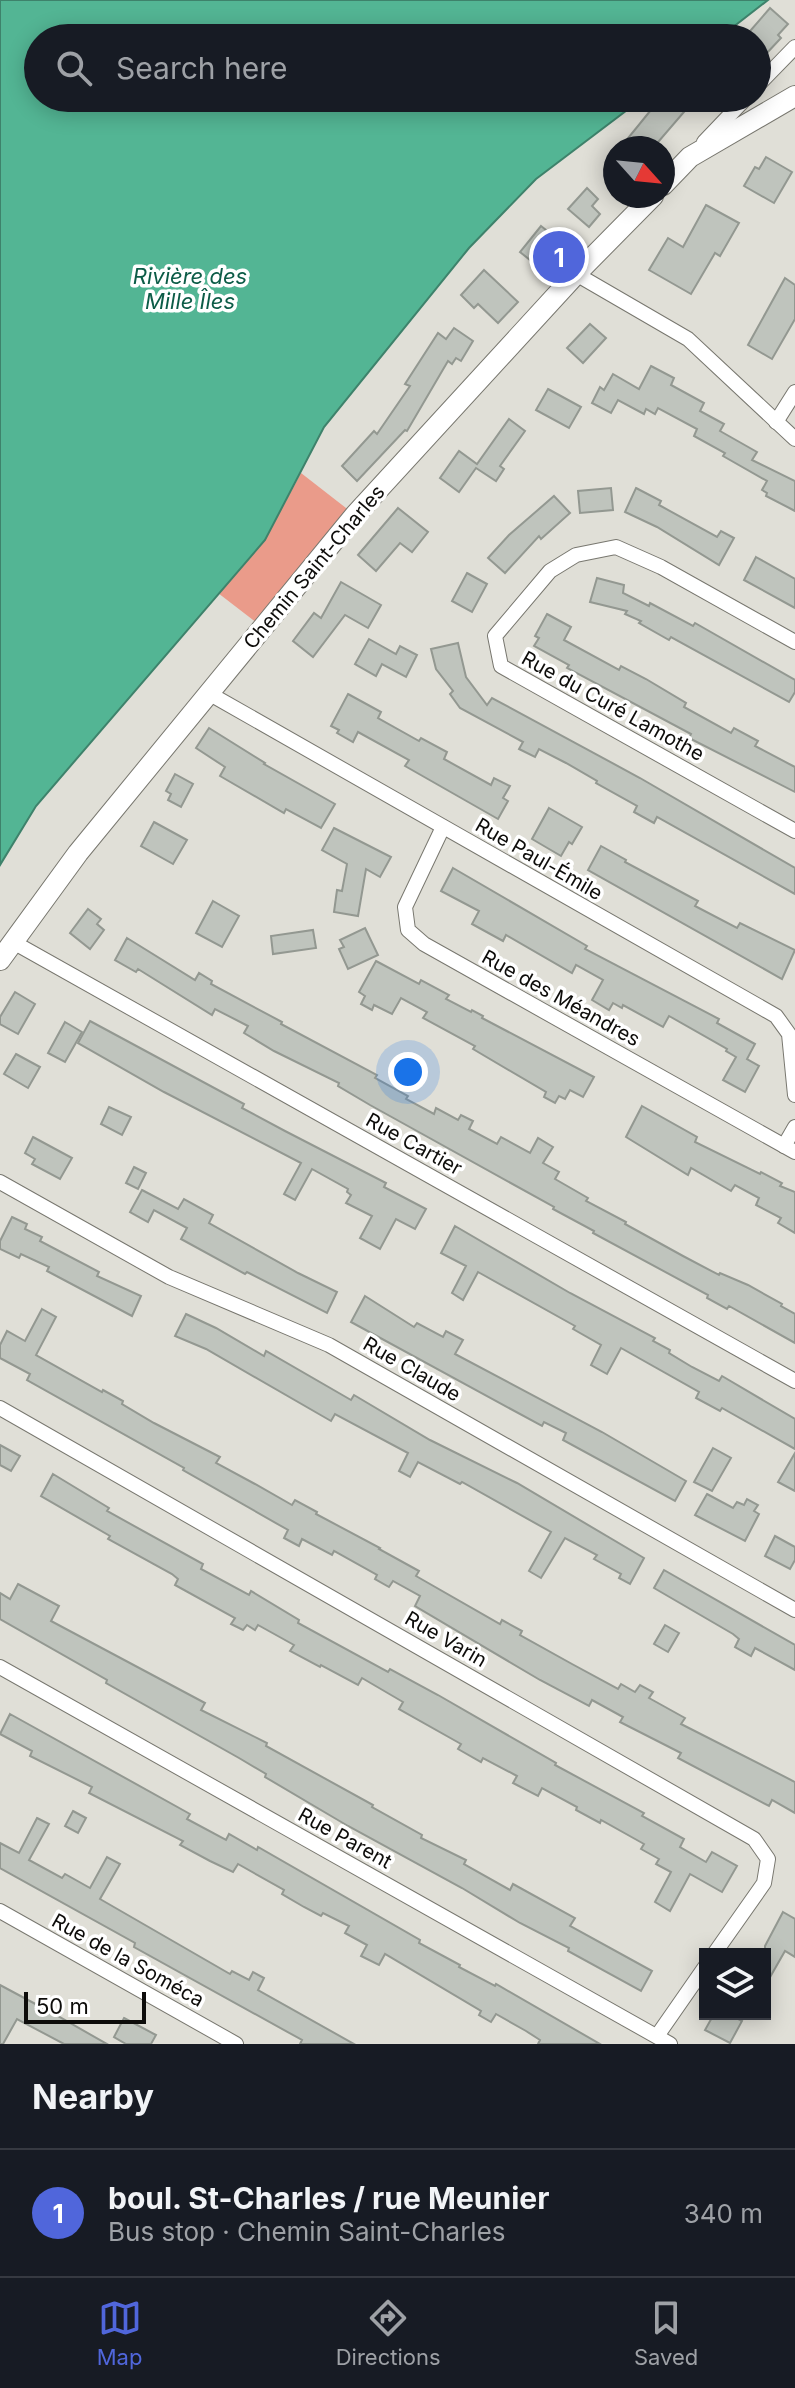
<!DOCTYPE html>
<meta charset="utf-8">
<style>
body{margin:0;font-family:Inter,sans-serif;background:#20242c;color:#f1f3f6}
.controls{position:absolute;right:24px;bottom:24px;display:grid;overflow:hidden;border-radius:0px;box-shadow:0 4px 20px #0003}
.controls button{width:72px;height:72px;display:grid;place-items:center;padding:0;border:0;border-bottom:2px solid #363941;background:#171b24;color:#f1f3f6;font:40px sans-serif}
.compass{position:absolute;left:603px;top:136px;width:72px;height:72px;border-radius:50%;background:#171b24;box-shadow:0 4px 20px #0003;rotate:117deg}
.scale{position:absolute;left:24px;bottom:20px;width:122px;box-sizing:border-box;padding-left:8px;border:4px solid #0d0c0a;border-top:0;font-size:22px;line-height:28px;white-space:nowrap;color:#0d0c0a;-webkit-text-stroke:6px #fff;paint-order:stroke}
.you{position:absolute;left:408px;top:1072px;width:28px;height:28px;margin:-20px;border:6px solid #fff;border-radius:50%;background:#1a73e8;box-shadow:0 0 0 12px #1a73e833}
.badge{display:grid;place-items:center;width:52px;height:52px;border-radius:50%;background:#5066db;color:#fff;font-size:26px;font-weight:700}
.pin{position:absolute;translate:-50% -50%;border:4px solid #fff;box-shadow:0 2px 8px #0006}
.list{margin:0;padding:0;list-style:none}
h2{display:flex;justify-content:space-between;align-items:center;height:104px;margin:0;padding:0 32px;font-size:34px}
h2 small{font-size:26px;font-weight:400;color:#9ea1a6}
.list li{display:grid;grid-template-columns:52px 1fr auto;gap:24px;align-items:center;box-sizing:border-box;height:128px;padding:0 32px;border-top:2px solid #363941}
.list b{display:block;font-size:30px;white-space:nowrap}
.list p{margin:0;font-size:26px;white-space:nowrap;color:#9ea1a6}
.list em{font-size:26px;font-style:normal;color:#9ea1a6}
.icon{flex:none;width:44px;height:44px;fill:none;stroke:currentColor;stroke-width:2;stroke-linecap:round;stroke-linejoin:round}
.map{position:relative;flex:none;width:795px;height:2044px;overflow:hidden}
.search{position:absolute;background:#171b24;box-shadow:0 4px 20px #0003;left:24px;right:24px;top:24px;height:88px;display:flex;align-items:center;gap:20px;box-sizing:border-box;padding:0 28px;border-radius:44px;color:#9ea1a6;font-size:30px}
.sheet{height:232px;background:#171b24}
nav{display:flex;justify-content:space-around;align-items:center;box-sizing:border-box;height:112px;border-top:2px solid #363941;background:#171b24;font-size:22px;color:#9ea1a6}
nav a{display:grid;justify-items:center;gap:4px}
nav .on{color:#5066db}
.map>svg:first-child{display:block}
.green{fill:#ea9b8a}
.water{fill:#53b594;stroke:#3e826b;stroke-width:2}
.building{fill:#bfc4bd;stroke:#939891;stroke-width:2}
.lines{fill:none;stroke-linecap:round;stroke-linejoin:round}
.minor-casing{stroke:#78776f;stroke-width:16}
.secondary-casing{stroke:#78776f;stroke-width:22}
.minor{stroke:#fff;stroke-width:14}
.secondary{stroke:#fff;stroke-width:20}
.labels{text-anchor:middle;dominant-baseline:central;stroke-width:7;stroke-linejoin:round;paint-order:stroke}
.street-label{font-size:20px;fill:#0d0c0a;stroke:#fff}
.water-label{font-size:22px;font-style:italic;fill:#0c5c47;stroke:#fff}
</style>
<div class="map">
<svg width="795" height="2044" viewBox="0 0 795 2044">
<rect width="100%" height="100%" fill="#e0dfd7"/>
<polygon class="green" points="301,473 355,515 262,627 218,593 265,540"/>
<polygon class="water" points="0,0 768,0 719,38 38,38 38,98 643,98 536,179 469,248 324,427 265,540 36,806 0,865"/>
<g class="building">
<polygon points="770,8 788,24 778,35 781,38 765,55 757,48 757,38 744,38"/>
<polygon points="647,98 696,98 653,148 620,148 655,105"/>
<polygon points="766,157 792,172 774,203 744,186 755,167 759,169"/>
<polygon points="587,188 598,199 592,206 600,214 589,227 568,209"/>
<polygon points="706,205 739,223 720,256 715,253 691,294 649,270 668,238 683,247"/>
<polygon points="541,226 571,250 556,268 542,256 535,264 520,252"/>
<polygon points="484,270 518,302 498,323 478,304 474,308 461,295"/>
<polygon points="785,278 795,285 795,319 772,359 748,345"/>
<polygon points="590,324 606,338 583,363 567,348"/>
<polygon points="454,328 473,341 461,361 456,358 452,364 448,361 407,431 405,430 357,481 342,466 374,431 377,434 410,386 405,384 438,333 446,339"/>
<polygon points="651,366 674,378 671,385 704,403 700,411 724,424 720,431 757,452 752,460 795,481 795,511 766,496 767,493 762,490 767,481 723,456 725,453 694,436 697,429 658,408 655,414 646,409 644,414 618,400 611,413 592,403 600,387 604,390 613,374 639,389"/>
<polygon points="548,389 581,407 569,428 536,410"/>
<polygon points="509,419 525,431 500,466 504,469 496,481 476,468 459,492 440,478 459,451 477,464"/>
<polygon points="611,488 613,510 580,513 578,491"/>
<polygon points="636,488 661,501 659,505 717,537 721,531 734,538 719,565 657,527 625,512"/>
<polygon points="554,496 570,513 541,539 539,536 505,573 488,558 509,535"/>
<polygon points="398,508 428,532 412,552 400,543 376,571 358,555"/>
<polygon points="756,557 795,579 795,608 744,580"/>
<polygon points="467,573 487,584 472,612 452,601"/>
<polygon points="597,578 624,585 623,593 649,606 650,603 693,626 695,623 795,680 795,692 789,702 671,637 669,640 639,623 641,621 625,614 627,611 590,602"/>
<polygon points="341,582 381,605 368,628 345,615 313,657 293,641 314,613 321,618"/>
<polygon points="547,614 571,627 564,640 619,670 621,666 646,679 686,703 684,707 731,733 734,728 758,741 755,746 795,767 795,792 689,738 691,734 567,668 569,665 534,646 539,638 535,636"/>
<polygon points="369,639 396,654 400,646 417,655 406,677 382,664 376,676 355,664"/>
<polygon points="458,643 466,677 487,705 492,698 640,778 795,868 795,894 657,817 654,823 634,812 637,806 596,783 597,781 566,763 539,749 535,757 519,749 523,742 460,708 450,694 453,691 436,669 431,649"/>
<polygon points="348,694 381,712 378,718 419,741 421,738 447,752 444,759 491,785 494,778 510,786 503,798 508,801 498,819 405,766 409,760 358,732 353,742 337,733 339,730 331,726"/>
<polygon points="209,728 265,763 264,764 335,804 321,828 286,809 284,813 220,776 225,767 196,748"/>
<polygon points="175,774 193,784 181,807 168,800 171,794 166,791"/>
<polygon points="549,808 582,827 572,844 569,842 561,856 532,839"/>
<polygon points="154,822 187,840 173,864 141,846"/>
<polygon points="334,828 391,857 380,877 366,869 358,916 334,912 337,890 342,891 347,864 322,850"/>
<polygon points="601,846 626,860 625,862 698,901 695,906 737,928 740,923 795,950 782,979 588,870"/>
<polygon points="453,868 587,946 585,949 719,1019 717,1023 755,1044 747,1059 759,1066 745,1092 723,1080 736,1057 726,1051 727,1049 669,1016 663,1027 623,1005 622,1008 613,1003 609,1010 592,1000 603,980 576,965 572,973 506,935 503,941 472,924 479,911 441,891"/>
<polygon points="213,901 239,916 222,947 196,933"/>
<polygon points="88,909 101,919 97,924 104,930 90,949 70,933"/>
<polygon points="365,928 378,955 348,969 339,949 344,947 340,940"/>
<polygon points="313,930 316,948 273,954 271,936"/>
<polygon points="127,938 195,980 199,973 212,981 211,984 282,1022 281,1024 377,1075 375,1078 408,1096 406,1099 434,1114 436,1108 458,1120 461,1115 473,1121 469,1129 497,1144 501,1137 530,1153 538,1138 553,1147 543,1163 559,1172 555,1179 588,1198 586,1201 626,1222 625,1224 683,1256 719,1275 720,1273 748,1285 782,1304 781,1306 795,1314 795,1343 729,1306 727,1309 707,1298 708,1295 593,1233 594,1231 553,1209 554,1207 370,1105 338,1086 339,1083 274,1051 244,1033 248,1026 215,1009 212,1015 138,969 136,972 115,960"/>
<polygon points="376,961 419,984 421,980 449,995 446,999 471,1012 472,1010 483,1016 482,1018 594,1077 583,1097 570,1090 565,1099 559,1096 555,1103 544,1097 546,1092 473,1049 475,1046 423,1018 427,1012 401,998 392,1014 374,1005 372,1010 361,1004 365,996 359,992"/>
<polygon points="15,992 35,1004 18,1034 0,1024 0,1017"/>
<polygon points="90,1021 244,1104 242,1108 285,1131 386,1183 384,1187 426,1209 415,1229 396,1219 380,1249 360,1238 372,1216 346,1203 351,1195 347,1192 348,1189 312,1169 295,1200 284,1194 301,1163 164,1092 78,1043"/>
<polygon points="65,1022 82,1032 65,1062 48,1053"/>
<polygon points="16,1054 40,1067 28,1088 4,1074"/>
<polygon points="642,1106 697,1137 695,1142 760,1174 761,1172 782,1183 780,1186 795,1192 795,1233 778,1223 781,1218 756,1205 759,1198 735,1185 731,1191 691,1168 688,1175 626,1137"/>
<polygon points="109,1107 131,1117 122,1135 101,1124"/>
<polygon points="33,1137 72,1158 60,1179 32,1164 35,1159 25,1153"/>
<polygon points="134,1167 146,1173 138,1189 126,1183"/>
<polygon points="142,1190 178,1209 184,1199 213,1215 209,1223 298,1273 337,1292 327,1313 247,1272 245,1274 181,1239 187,1228 154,1210 148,1222 130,1212"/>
<polygon points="12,1217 27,1224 25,1229 42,1237 40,1241 99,1272 97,1276 141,1296 132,1316 47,1271 49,1267 21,1254 19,1258 0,1249 0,1241"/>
<polygon points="455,1226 570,1293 655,1338 653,1341 670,1350 669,1353 692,1367 719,1381 722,1376 795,1419 795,1449 722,1408 720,1411 696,1398 699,1392 621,1348 607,1374 591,1365 601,1345 573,1329 575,1326 478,1272 463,1300 452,1293 466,1266 441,1253"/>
<polygon points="365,1296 414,1327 417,1323 443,1337 446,1331 463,1340 455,1354 602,1432 686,1481 675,1501 563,1440 566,1433 544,1422 542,1426 351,1322"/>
<polygon points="42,1309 56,1317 36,1355 102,1392 103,1390 123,1401 122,1404 154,1423 220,1457 216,1463 255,1484 292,1505 295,1500 317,1512 316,1514 380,1548 379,1549 419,1571 416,1576 500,1624 502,1620 522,1631 520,1635 572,1664 618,1689 621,1684 635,1692 640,1685 653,1692 649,1698 685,1718 681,1724 795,1782 795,1813 772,1800 769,1806 678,1758 681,1753 620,1722 623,1717 592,1700 589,1706 540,1680 415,1606 420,1596 393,1581 389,1587 375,1579 377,1575 334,1551 332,1555 302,1539 299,1546 284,1538 288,1530 183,1470 184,1468 27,1380 30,1374 0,1358 0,1345 7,1331 25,1341"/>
<polygon points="186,1314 216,1328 264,1356 266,1351 351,1400 354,1395 430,1440 517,1483 644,1558 630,1584 619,1578 621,1574 594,1559 597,1555 565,1538 541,1578 529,1571 551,1532 462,1482 460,1484 418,1462 410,1477 399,1471 408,1453 335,1414 331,1421 206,1349 175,1336"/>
<polygon points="0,1445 20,1456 11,1471 0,1465"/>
<polygon points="713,1448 731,1458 712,1491 694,1482"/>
<polygon points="795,1453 795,1491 778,1482"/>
<polygon points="53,1474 109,1508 107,1511 203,1564 201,1569 249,1595 251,1591 299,1620 298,1623 388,1672 390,1669 438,1695 556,1763 555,1765 644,1813 642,1816 684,1839 680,1847 706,1862 712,1852 737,1866 722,1892 690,1874 670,1911 655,1902 671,1872 656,1864 659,1859 641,1849 644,1844 601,1820 600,1823 576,1810 577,1807 542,1788 538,1796 513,1783 517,1776 483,1758 481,1762 458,1749 461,1744 399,1709 403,1702 362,1678 358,1685 321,1665 320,1667 290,1651 294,1645 258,1625 255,1630 247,1625 243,1630 231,1624 235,1618 175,1585 178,1579 172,1574 108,1539 110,1536 41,1496"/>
<polygon points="707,1494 733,1508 737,1502 744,1505 747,1499 758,1505 754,1511 759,1514 745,1541 695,1515"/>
<polygon points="775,1536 795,1547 795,1560 790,1569 765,1556"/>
<polygon points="664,1570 795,1645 795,1670 755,1648 751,1656 735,1647 739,1639 733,1634 654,1588"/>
<polygon points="18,1584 59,1606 51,1621 205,1703 201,1710 267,1743 266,1746 373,1805 372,1807 422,1835 421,1838 466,1860 464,1864 510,1890 513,1884 575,1918 570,1926 652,1971 641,1991 568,1951 569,1948 520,1923 462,1888 348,1826 265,1777 266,1774 239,1758 106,1683 107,1680 0,1619 0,1593 10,1599"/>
<polygon points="665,1625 679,1633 668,1652 654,1644"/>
<polygon points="10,1714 190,1814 187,1819 226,1840 229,1834 257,1850 258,1847 420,1940 419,1943 460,1965 459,1967 495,1986 496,1984 600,2044 538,2044 540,2040 526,2031 496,2014 491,2022 479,2015 481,2011 385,1954 379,1965 361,1956 367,1945 345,1933 349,1926 323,1913 321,1916 304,1907 282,1894 284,1890 238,1864 233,1872 210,1861 180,1845 183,1841 89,1793 92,1787 30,1756 32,1751 0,1734"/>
<polygon points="73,1811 86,1818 78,1833 65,1826"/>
<polygon points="37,1818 49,1824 29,1860 62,1878 65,1874 90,1888 107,1857 120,1864 100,1899 230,1974 232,1971 249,1980 253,1972 264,1978 258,1990 354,2044 300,2044 302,2040 134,1947 135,1943 0,1868 0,1843 19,1853"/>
<polygon points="783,1912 795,1919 795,1957 785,1951 765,1986 765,1946"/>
<polygon points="0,1985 56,2015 107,2044 64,2044 17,2019 3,2044 0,2044"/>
<polygon points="714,2014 729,2014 742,2021 730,2043 705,2030"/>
<polygon points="124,2018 156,2035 151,2044 126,2044 114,2037"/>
</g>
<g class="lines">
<defs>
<g id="minor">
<polyline points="757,86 795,47"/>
<polyline points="704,142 746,98"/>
<polyline points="576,274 688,339 795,439"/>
<polyline points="776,422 795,392"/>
<polyline points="795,642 661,567 616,547 576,555 550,571 495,636 501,666 795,831"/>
<polyline points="210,694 776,1016 789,1034 795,1095"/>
<polyline points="443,827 405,907 408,930 424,944 795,1152"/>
<polyline points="13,942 795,1381"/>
<polyline points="784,1146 795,1127"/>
<polyline points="0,1182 169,1277 329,1345 795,1610"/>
<polyline points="0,1408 754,1839 768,1859 764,1883 714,1954"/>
<polyline points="0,1667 670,2044"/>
<polyline points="0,1911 236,2044"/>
<polyline points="657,2036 705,1967"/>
</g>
<g id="secondary">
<polyline points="663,185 690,157 795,96"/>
<polyline points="0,960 78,853 355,515 576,274 653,196"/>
</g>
</defs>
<use href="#minor" class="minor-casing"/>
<use href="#secondary" class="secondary-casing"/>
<use href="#minor" class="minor"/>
<use href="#secondary" class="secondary"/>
</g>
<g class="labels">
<g class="street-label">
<text transform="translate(314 567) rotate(-50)">Chemin Saint-Charles</text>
<text transform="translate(613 706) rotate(29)">Rue du Curé Lamothe</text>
<text transform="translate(539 859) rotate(30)">Rue Paul-Émile</text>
<text transform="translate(561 998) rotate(29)">Rue des Méandres</text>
<text transform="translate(414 1144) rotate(29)">Rue Cartier</text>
<text transform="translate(412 1369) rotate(30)">Rue Claude</text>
<text transform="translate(446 1639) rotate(30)">Rue Varin</text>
<text transform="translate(345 1838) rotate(29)">Rue Parent</text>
<text transform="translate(128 1960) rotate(29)">Rue de la Soméca</text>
</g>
<g class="water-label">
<text x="190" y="276">Rivière des<tspan x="190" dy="25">Mille Îles</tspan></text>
</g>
</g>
</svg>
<div class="controls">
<button><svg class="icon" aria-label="layers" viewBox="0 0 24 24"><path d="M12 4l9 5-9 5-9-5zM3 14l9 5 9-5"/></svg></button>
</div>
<svg class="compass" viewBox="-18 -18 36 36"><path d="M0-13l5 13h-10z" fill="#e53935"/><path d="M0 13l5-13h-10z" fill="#9ea1a6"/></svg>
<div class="scale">50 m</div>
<div class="you"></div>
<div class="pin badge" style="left:559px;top:257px">1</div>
<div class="search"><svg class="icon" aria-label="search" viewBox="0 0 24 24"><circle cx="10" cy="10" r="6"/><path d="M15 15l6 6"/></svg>Search here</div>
</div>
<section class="sheet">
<h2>Nearby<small></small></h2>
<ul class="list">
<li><span class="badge">1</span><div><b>boul. St-Charles / rue Meunier</b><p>Bus stop · Chemin Saint-Charles</p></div><em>340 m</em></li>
</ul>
</section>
<nav>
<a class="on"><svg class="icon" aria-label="map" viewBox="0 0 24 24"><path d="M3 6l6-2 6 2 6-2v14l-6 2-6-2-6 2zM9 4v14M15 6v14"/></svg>Map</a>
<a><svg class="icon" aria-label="directions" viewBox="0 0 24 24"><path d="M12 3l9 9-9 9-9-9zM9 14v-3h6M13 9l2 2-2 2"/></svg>Directions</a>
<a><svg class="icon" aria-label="saved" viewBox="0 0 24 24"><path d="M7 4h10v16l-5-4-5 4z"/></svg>Saved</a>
</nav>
